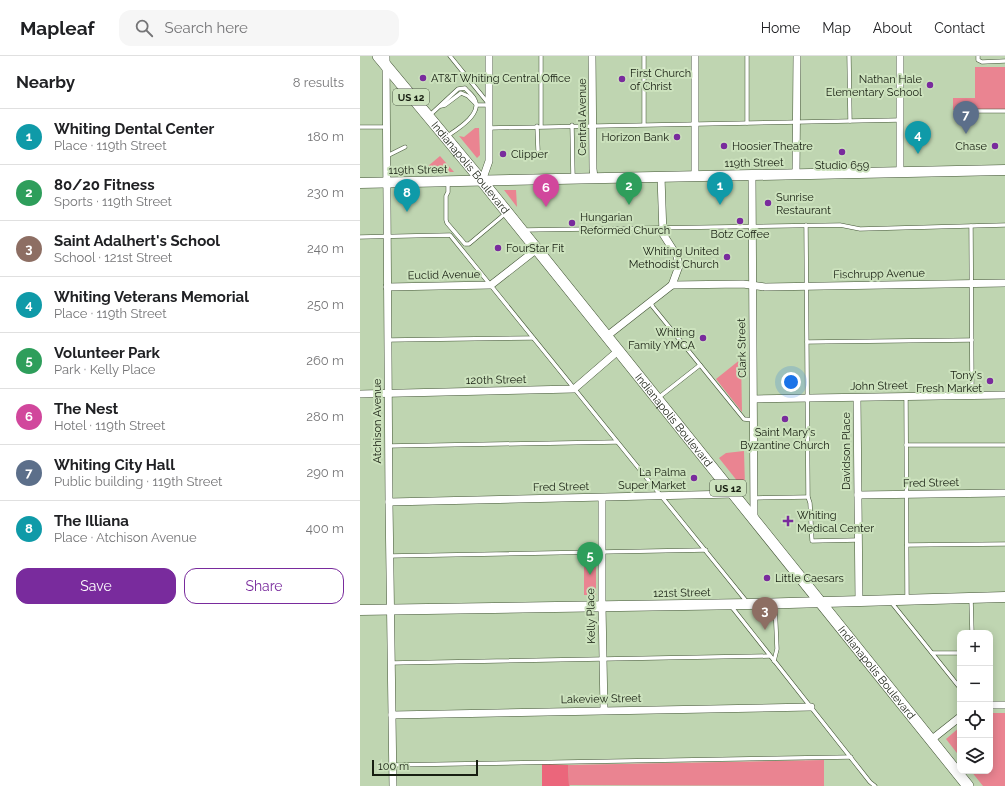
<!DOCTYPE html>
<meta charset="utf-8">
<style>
body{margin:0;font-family:Raleway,sans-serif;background:#f6f6f6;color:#202124}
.controls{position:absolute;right:12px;bottom:12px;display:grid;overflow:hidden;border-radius:8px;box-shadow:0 2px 10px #0003}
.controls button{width:36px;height:36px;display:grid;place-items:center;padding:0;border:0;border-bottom:1px solid #e0e0e0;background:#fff;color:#202124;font:20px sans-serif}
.scale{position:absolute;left:12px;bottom:10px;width:106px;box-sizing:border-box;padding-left:4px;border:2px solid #171e11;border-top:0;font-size:11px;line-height:14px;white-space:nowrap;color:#171e11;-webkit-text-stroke:3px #cce2bd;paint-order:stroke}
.you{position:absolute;left:431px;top:326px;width:14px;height:14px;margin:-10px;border:3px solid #fff;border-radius:50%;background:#1a73e8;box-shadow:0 0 0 6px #1a73e833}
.badge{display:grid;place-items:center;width:26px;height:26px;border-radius:50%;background:#792b9d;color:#fff;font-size:13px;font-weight:700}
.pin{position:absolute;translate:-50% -33px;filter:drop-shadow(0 1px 2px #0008)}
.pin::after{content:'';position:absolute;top:21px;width:14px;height:12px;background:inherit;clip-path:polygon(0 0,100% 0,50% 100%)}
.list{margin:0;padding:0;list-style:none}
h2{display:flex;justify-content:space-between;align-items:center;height:52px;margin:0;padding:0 16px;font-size:17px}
h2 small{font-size:13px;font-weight:400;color:#757577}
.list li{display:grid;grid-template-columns:26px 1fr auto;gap:12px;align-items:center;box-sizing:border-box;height:56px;padding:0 16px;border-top:1px solid #e0e0e0}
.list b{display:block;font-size:15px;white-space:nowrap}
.list p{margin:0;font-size:13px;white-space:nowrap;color:#757577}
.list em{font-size:13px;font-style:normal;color:#757577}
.actions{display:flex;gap:8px;padding:12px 16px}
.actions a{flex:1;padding:9px 0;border:1px solid #792b9d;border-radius:12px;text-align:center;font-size:14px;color:#792b9d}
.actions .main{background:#792b9d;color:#fff}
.icon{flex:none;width:22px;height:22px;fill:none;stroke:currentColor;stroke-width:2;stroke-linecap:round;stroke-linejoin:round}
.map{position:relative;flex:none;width:645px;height:730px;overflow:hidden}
header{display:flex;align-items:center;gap:24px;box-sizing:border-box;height:56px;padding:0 20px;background:#fff;border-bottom:1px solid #e0e0e0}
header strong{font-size:19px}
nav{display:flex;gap:22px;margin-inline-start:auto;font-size:14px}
.search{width:280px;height:36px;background:#f6f6f6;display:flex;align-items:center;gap:10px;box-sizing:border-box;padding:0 14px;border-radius:12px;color:#757577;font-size:15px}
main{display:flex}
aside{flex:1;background:#fff}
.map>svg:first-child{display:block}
.green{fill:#ea8491}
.forest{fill:#eb667b}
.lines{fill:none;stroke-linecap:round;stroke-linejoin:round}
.lane-casing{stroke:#415334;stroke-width:4.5}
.street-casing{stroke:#415334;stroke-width:8}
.secondary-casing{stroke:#415334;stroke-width:11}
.primary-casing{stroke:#415334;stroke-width:12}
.lane{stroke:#fff;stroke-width:3.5}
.street{stroke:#fff;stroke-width:7}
.secondary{stroke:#fff;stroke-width:10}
.primary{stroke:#fff;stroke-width:11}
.poi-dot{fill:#792b9d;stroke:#cce2bd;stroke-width:1.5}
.labels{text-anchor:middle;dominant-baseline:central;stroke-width:4;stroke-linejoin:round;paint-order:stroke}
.shield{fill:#cce2bd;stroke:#4d5945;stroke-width:1}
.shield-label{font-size:10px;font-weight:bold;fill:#171e11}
.poi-label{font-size:11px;fill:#171e11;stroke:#cce2bd;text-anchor:start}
.street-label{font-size:11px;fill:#171e11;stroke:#cce2bd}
</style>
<header>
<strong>Mapleaf</strong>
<div class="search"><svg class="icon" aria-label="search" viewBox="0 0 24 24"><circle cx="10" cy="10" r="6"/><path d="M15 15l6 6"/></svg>Search here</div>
<nav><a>Home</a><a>Map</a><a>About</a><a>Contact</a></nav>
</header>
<main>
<aside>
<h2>Nearby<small>8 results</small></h2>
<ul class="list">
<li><span class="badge" style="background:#0f9aa8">1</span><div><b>Whiting Dental Center</b><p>Place · 119th Street</p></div><em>180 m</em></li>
<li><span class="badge" style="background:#2e9e5b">2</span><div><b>80/20 Fitness</b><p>Sports · 119th Street</p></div><em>230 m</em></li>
<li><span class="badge" style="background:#8d6e63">3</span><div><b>Saint Adalhert's School</b><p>School · 121st Street</p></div><em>240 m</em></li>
<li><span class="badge" style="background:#0f9aa8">4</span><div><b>Whiting Veterans Memorial</b><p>Place · 119th Street</p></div><em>250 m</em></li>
<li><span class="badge" style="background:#2e9e5b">5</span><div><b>Volunteer Park</b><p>Park · Kelly Place</p></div><em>260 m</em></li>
<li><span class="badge" style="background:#d1479c">6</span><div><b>The Nest</b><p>Hotel · 119th Street</p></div><em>280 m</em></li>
<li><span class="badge" style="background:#5c6f8a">7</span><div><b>Whiting City Hall</b><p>Public building · 119th Street</p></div><em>290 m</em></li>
<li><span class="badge" style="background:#0f9aa8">8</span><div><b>The Illiana</b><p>Place · Atchison Avenue</p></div><em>400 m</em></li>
</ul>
<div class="actions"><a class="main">Save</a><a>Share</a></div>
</aside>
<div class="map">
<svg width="645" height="730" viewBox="0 0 645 730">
<rect width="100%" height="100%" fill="#bfd5b1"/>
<g class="green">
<polygon points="615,11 645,11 645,53 593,54 593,42 615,42"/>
<polygon points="115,72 119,72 120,99 117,102 99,80 104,81"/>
<polygon points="80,100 94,116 61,116"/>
<polygon points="144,134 156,134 157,151"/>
<polygon points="381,303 382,356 356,323"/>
<polygon points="384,395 385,431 382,431 359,402 366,397"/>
<rect x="224" y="499" width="12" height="40"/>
<polygon points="630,657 645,657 645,730 623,730 611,715 630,715"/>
<polygon points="600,671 600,701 586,683"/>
<polygon points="464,704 464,730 209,729 208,709"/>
</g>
<polygon class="forest" points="182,708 208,709 209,729 210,730 182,730"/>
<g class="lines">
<defs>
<g id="lane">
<polyline points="90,0 128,47"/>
<polyline points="181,0 181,70"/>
<polyline points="284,0 284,68"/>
<polyline points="387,0 387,67"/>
<polyline points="489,0 490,65"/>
<polyline points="618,0 618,4 622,6 645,5"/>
<polyline points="81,50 85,49 101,37 108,40 117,49 129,49"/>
<polyline points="607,55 645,55"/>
<path d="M70 59 98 33 105 32C108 36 113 39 115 44 122 59 96 74 86 81"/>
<polyline points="212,69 213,122"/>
<polyline points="177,70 178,94"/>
<polyline points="0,71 26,71"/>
<polyline points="129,72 540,64"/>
<polyline points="27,100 45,91"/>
<polyline points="88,125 88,136 86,140 86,164 87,167 105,188 109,188 146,157"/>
<polyline points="446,169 448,441 450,447 452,485 498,484"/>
<polyline points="611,170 612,339"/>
<polyline points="164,174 480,169 500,173 645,169"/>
<polyline points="0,181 90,179 387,546"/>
<polyline points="290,246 293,251 384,363 394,364"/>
<polyline points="29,284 173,282"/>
<polyline points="447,286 612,284"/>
<polyline points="546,341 547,542"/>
<polyline points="298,342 340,309"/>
<polyline points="546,389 645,389"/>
<polyline points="28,390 257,386"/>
<polyline points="393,442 448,441"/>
<polyline points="547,489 645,488"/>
<polyline points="29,500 346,494"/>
<polyline points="611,543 612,577"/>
<polyline points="531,546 600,632"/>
<polyline points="371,550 510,726 515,730"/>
<polyline points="572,597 600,597"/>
<polyline points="414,605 417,593 415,548"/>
<polyline points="31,607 410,600"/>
<polyline points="32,709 491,701"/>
</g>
<g id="street">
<polyline points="26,0 29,446 33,730"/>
<polyline points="232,0 233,113 234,122"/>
<polyline points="540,0 540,116"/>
<polyline points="436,118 437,0"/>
<polyline points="392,119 394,463"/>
<polyline points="335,120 335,0"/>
<polyline points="301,121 303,178 317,200 319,210 312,229"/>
<polyline points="122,125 129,105 129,0"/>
<polyline points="27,231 131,229 177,193"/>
<polyline points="247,280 312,229 383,228 405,231 645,227"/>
<polyline points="0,338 214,333 258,295"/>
<polyline points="497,342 499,545"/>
<polyline points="394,343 645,339"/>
<polyline points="498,439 645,437"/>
<polyline points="242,442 242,550 244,654"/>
<polyline points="29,446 374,438"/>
<polyline points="630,649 645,649"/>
<polyline points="32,659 451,651"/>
<polyline points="571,684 600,661"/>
</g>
<g id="secondary">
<polyline points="0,127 645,114"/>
<polyline points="0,554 389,548 645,541"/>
</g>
<g id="primary">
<path id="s1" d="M18 0 122 125 608 730"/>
</g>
</defs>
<use href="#lane" class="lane-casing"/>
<use href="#street" class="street-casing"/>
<use href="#secondary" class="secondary-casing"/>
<use href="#primary" class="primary-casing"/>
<use href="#lane" class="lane"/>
<use href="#street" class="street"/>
<use href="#secondary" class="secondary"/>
<use href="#primary" class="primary"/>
</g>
<g class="poi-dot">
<circle cx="63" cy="22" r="4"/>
<circle cx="262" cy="23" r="4"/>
<circle cx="570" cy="29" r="4"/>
<circle cx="317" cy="81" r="4"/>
<circle cx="364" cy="90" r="4"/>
<circle cx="635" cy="90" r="4"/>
<circle cx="482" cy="96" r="4"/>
<circle cx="143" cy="98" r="4"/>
<circle cx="408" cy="147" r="4"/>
<circle cx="380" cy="165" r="4"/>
<circle cx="212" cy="167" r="4"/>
<circle cx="138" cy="192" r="4"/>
<circle cx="367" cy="201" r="4"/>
<circle cx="343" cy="282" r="4"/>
<circle cx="630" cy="325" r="4"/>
<circle cx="425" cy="363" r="4"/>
<circle cx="334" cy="422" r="4"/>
<path d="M426 459h4v4h4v4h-4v4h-4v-4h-4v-4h4z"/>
<circle cx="407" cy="522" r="4"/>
</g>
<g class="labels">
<g class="shield">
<rect x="33" y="33" width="36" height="16" rx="3"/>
<rect x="350" y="424" width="36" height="16" rx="3"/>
</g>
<g class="shield-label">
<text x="51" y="41">US 12</text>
<text x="368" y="432">US 12</text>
</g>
<g class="poi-label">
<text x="270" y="17">First Church<tspan x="270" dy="13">of Christ</tspan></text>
<text x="71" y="22">AT&amp;T Whiting Central Office</text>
<text x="562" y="23" text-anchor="end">Nathan Hale<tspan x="562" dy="13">Elementary School</tspan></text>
<text x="309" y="81" text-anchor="end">Horizon Bank</text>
<text x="372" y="90">Hoosier Theatre</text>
<text x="627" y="90" text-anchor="end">Chase</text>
<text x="151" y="98">Clipper</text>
<text x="482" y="109" text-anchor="middle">Studio 659</text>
<text x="416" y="141">Sunrise<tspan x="416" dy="13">Restaurant</tspan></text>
<text x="220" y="161">Hungarian<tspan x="220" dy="13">Reformed Church</tspan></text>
<text x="380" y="178" text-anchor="middle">Botz Coffee</text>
<text x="146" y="192">FourStar Fit</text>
<text x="359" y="195" text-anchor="end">Whiting United<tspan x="359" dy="13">Methodist Church</tspan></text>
<text x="335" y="276" text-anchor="end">Whiting<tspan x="335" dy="13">Family YMCA</tspan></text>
<text x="622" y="319" text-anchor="end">Tony's<tspan x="622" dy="13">Fresh Market</tspan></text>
<text x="425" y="376" text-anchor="middle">Saint Mary's<tspan x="425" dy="13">Byzantine Church</tspan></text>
<text x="326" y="416" text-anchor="end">La Palma<tspan x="326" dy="13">Super Market</tspan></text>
<text x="437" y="459">Whiting<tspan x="437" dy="13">Medical Center</tspan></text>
<text x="415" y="522">Little Caesars</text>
</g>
<g class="street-label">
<text transform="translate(222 61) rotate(-90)">Central Avenue</text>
<text transform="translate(394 107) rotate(-1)">119th Street</text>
<text stroke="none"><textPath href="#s1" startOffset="145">Indianapolis Boulevard</textPath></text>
<text transform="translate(58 114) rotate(-1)">119th Street</text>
<text transform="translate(519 218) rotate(-1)">Fischrupp Avenue</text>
<text transform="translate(84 219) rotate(-1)">Euclid Avenue</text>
<text transform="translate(382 292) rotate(-91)">Clark Street</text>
<text transform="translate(136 324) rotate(-1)">120th Street</text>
<text transform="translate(519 330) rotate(-1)">John Street</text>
<text stroke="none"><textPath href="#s1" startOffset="469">Indianapolis Boulevard</textPath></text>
<text transform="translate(17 365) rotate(-90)">Atchison Avenue</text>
<text transform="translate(486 395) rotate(-90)">Davidson Place</text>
<text transform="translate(571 427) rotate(-1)">Fred Street</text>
<text transform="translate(201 431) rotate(-1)">Fred Street</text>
<text transform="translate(322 537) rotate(-1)">121st Street</text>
<text transform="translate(231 560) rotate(-91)">Kelly Place</text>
<text stroke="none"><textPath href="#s1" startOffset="793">Indianapolis Boulevard</textPath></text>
<text transform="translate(241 643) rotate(-1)">Lakeview Street</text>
</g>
</g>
</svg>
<div class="controls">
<button>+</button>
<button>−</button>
<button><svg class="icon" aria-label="locate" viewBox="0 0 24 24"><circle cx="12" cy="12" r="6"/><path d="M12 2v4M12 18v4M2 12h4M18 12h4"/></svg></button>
<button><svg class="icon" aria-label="layers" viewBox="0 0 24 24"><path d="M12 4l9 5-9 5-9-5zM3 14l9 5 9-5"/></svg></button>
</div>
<div class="scale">100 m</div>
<div class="you"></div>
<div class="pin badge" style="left:360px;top:149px;background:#0f9aa8">1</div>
<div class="pin badge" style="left:269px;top:149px;background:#2e9e5b">2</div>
<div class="pin badge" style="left:405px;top:574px;background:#8d6e63">3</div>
<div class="pin badge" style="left:558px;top:98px;background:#0f9aa8">4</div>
<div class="pin badge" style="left:230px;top:519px;background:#2e9e5b">5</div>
<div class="pin badge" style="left:186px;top:151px;background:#d1479c">6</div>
<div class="pin badge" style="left:606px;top:78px;background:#5c6f8a">7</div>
<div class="pin badge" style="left:47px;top:156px;background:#0f9aa8">8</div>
</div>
</main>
